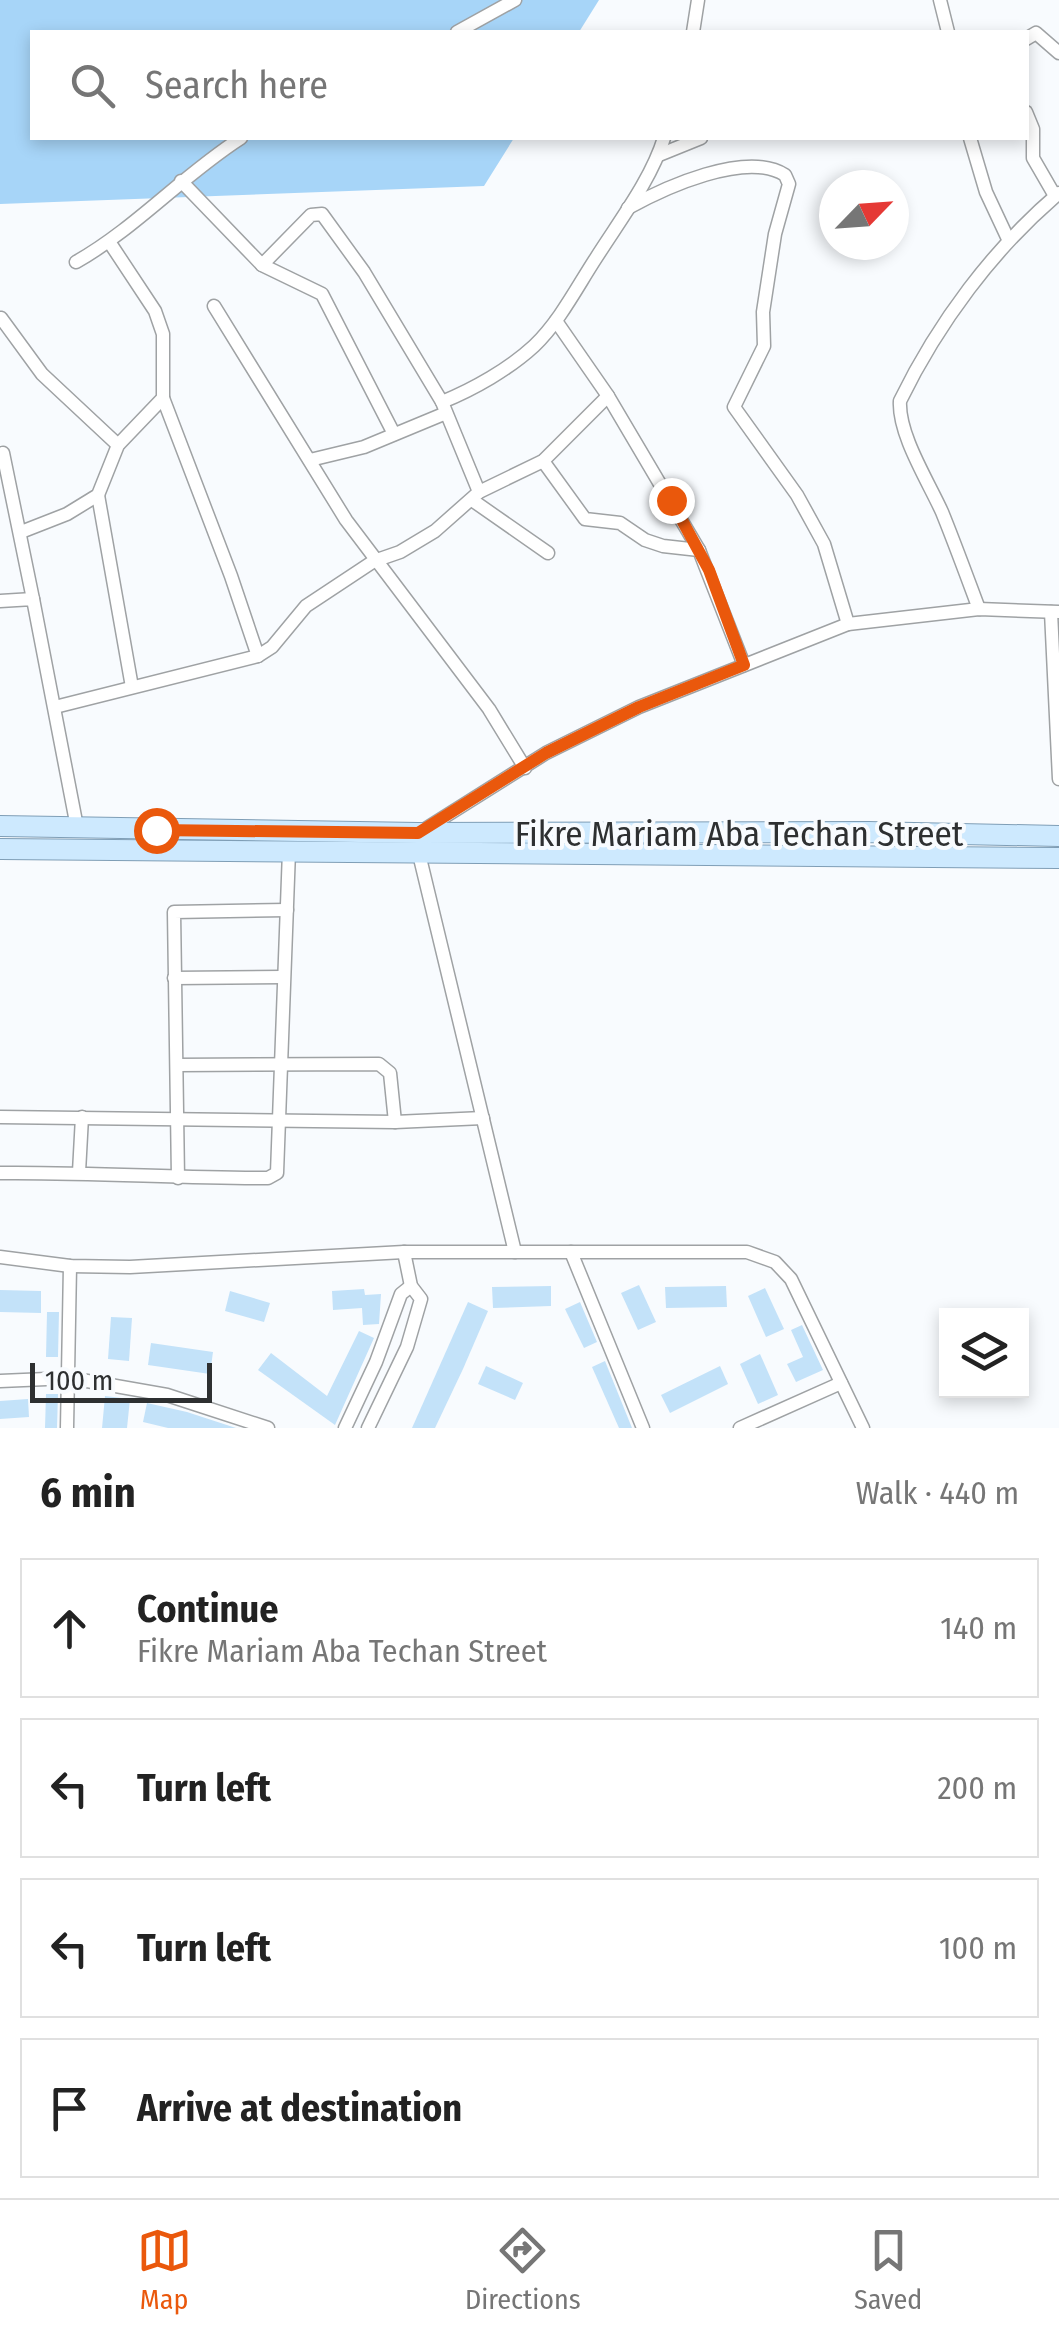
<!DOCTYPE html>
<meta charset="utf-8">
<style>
body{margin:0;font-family:"Fira Sans Condensed",sans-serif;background:#f6f6f6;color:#222}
.controls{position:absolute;right:30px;bottom:30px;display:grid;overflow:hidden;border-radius:0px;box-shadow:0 5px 15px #0003}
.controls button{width:90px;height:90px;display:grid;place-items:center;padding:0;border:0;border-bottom:2px solid #e0e0e0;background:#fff;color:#222;font:50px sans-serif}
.compass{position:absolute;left:819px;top:170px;width:90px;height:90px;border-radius:50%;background:#fff;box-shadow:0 5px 15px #0003;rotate:65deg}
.scale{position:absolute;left:30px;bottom:25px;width:182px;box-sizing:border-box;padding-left:10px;border:5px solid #2e3031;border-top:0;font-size:28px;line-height:35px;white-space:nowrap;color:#2e3031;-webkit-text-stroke:8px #f8fbfe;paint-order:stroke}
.stop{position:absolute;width:30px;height:30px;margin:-22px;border:8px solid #ea580c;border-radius:50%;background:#fff}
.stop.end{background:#ea580c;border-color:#fff;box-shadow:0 2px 10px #0008}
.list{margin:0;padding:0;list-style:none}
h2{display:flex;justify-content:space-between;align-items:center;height:130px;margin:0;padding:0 40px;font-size:42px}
h2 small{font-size:32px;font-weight:400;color:#767676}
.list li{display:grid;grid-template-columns:65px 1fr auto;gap:30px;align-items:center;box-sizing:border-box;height:140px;margin:0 20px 20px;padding:0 20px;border:2px solid #e0e0e0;border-radius:0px}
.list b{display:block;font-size:38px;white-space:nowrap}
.list p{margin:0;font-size:32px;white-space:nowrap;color:#767676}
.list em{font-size:32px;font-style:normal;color:#767676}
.icon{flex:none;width:55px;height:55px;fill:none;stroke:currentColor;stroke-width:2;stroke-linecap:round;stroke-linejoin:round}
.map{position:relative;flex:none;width:1059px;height:1428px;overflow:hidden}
.search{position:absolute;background:#fff;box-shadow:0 5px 15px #0003;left:30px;right:30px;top:30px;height:110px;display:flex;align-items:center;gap:25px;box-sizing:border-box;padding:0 35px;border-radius:0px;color:#767676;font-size:38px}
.sheet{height:770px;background:#fff}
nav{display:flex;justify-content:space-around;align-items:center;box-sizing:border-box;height:140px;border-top:2px solid #e0e0e0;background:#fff;font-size:28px;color:#767676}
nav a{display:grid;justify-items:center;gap:5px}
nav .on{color:#ea580c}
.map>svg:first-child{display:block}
.green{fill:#a7d5f8}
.building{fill:#c3e2f9}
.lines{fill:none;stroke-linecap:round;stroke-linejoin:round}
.street-casing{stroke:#9fa2a4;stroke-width:15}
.primary-casing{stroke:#7f9eb6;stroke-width:22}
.street{stroke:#fff;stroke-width:12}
.primary{stroke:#cde9fe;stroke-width:20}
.route{stroke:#ea580c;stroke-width:12}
.labels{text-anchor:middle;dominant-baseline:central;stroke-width:8;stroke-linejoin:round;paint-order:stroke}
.street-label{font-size:35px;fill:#2e3031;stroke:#f8fbfe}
</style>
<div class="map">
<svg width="1059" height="1428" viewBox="0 0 1059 1428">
<rect width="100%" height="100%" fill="#f8fbfe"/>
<polygon class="green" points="0,0 599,0 579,32 32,32 32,138 514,138 484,186 0,204"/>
<g class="building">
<polygon points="639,1285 656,1322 638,1330 621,1293"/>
<polygon points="551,1286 551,1306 493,1308 492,1287"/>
<polygon points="726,1286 727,1307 666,1308 665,1287"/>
<polygon points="765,1288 784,1329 766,1337 748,1296"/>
<polygon points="364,1289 365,1295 381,1294 379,1324 363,1325 362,1308 333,1310 332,1291"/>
<polygon points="0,1290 41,1291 41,1313 0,1312"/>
<polygon points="230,1291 270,1303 264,1322 225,1311"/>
<polygon points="468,1302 488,1311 463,1369 435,1428 412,1428"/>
<polygon points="580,1302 597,1342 584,1348 565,1309"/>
<polygon points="47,1312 59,1312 58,1357 46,1357"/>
<polygon points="111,1317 132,1318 129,1361 108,1359"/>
<polygon points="802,1325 823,1370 796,1382 787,1364 803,1357 791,1330"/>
<polygon points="359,1331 374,1338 335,1425 258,1370 271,1353 327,1396"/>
<polygon points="151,1343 213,1352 210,1374 148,1365"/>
<polygon points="760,1354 778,1395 758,1404 740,1364"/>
<polygon points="605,1361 632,1428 619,1428 592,1367"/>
<polygon points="486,1366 523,1383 515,1400 478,1384"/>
<polygon points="720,1366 728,1384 670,1413 661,1395"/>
<polygon points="46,1394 58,1394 57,1428 45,1428"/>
<polygon points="105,1396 130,1399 127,1428 102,1428"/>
<polygon points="28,1399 29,1417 0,1419 0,1401"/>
<polygon points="147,1403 187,1412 236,1428 168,1428 143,1422"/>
</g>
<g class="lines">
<defs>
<g id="street">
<polyline points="940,0 948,32"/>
<polyline points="457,32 515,0"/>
<polyline points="693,32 698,0"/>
<polyline points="1026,39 1036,33 1059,53"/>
<polyline points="1026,112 1033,129 1033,158 1055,196"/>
<polyline points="970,138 986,192 1008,239"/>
<polyline points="659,155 701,138"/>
<polyline points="181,181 262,265 322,294 394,434"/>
<path d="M628 208C664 188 746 150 785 175L789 184 775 234 763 312 764 346 734 407 797 495 824 544 848 624"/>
<path d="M76 262C136 228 183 175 241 138"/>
<polyline points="262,265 311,215 322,214 364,272 442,402"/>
<polyline points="214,306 346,520 489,709 525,768"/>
<polyline points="1,318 42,374 118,445"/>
<polyline points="556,321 608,396 699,550 744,665"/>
<polyline points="163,398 231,576 258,656"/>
<polyline points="3,453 33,599"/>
<polyline points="310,460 364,447 446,413"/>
<polyline points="543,461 585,519 620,523 645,540 663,546 699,550"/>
<polyline points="479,492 543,461 608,396"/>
<polyline points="98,495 132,687"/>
<polyline points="472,500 548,553"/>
<polyline points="21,532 67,514 98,495 118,445 163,398 163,334 155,311 110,243"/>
<polyline points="0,601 33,599 77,827"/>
<path d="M979 609C967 577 955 544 942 512 928 481 898 434 900 401 938 323 993 249 1059 193"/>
<polyline points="1051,612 1059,779"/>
<path d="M55 707 258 656 272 647 306 606 374 561 400 552 435 531 479 492 442 402C474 389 509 369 534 346 560 321 577 287 596 258 620 220 651 180 664 138"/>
<polyline points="422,831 546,753 639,707 848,624 979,609 1059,612"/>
<polyline points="419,854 515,1252"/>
<polyline points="174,978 282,977"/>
<polyline points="177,1065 379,1064 390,1073 395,1122"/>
<polyline points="0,1117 395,1122 483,1118"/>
<polyline points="79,1172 82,1117"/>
<path d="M0 1173C89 1172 178 1178 268 1178L277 1173 289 851"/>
<polyline points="178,1178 174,912 287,910"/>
<polyline points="571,1252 643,1428"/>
<polyline points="0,1257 70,1266 130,1267 404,1252 747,1252 775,1262 791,1279 863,1428"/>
<polyline points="0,1381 70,1378 167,1395 268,1428"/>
<polyline points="67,1428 70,1266"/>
<polyline points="345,1428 376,1362 401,1294 411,1286"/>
<polyline points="368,1428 407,1347 421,1299 411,1286 404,1252"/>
<polyline points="740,1428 841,1383"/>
</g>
<g id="primary">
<polyline points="0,826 418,833 868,832 1059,836"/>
<polyline points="0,849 1059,858"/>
</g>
</defs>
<use href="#street" class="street-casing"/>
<use href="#primary" class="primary-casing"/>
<use href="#street" class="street"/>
<use href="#primary" class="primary"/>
</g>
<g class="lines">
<polyline class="route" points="156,830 418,833 546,753 639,707 744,665 709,570 671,500"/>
</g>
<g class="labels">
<g class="street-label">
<text x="739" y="834">Fikre Mariam Aba Techan Street</text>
</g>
</g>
</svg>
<div class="controls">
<button><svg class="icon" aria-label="layers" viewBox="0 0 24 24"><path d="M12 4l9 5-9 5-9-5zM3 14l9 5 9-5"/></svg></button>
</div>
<svg class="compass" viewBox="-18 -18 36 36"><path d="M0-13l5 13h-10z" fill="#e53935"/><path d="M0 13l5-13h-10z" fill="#767676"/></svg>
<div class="scale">100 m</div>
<div class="stop" style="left:156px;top:830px"></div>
<div class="stop end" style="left:671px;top:500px"></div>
<div class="search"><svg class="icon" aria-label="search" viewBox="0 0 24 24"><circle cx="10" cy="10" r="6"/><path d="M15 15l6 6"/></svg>Search here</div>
</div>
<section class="sheet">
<h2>6 min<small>Walk · 440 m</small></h2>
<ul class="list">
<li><svg class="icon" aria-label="ahead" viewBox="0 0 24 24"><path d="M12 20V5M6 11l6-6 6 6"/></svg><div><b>Continue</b><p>Fikre Mariam Aba Techan Street</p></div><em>140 m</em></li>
<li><svg class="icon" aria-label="left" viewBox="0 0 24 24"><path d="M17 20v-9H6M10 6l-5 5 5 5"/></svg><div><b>Turn left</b></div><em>200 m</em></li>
<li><svg class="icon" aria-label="left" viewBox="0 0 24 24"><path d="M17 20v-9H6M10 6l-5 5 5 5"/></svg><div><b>Turn left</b></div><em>100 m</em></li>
<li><svg class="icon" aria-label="arrive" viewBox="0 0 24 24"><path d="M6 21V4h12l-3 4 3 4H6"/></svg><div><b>Arrive at destination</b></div></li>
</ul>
</section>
<nav>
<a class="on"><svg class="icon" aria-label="map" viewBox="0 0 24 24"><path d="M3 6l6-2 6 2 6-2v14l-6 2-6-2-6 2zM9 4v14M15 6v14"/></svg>Map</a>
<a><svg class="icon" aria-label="directions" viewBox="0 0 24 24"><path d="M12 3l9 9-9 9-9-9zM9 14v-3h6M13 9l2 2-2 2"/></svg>Directions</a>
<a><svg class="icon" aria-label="saved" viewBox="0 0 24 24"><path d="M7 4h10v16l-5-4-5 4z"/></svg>Saved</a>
</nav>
